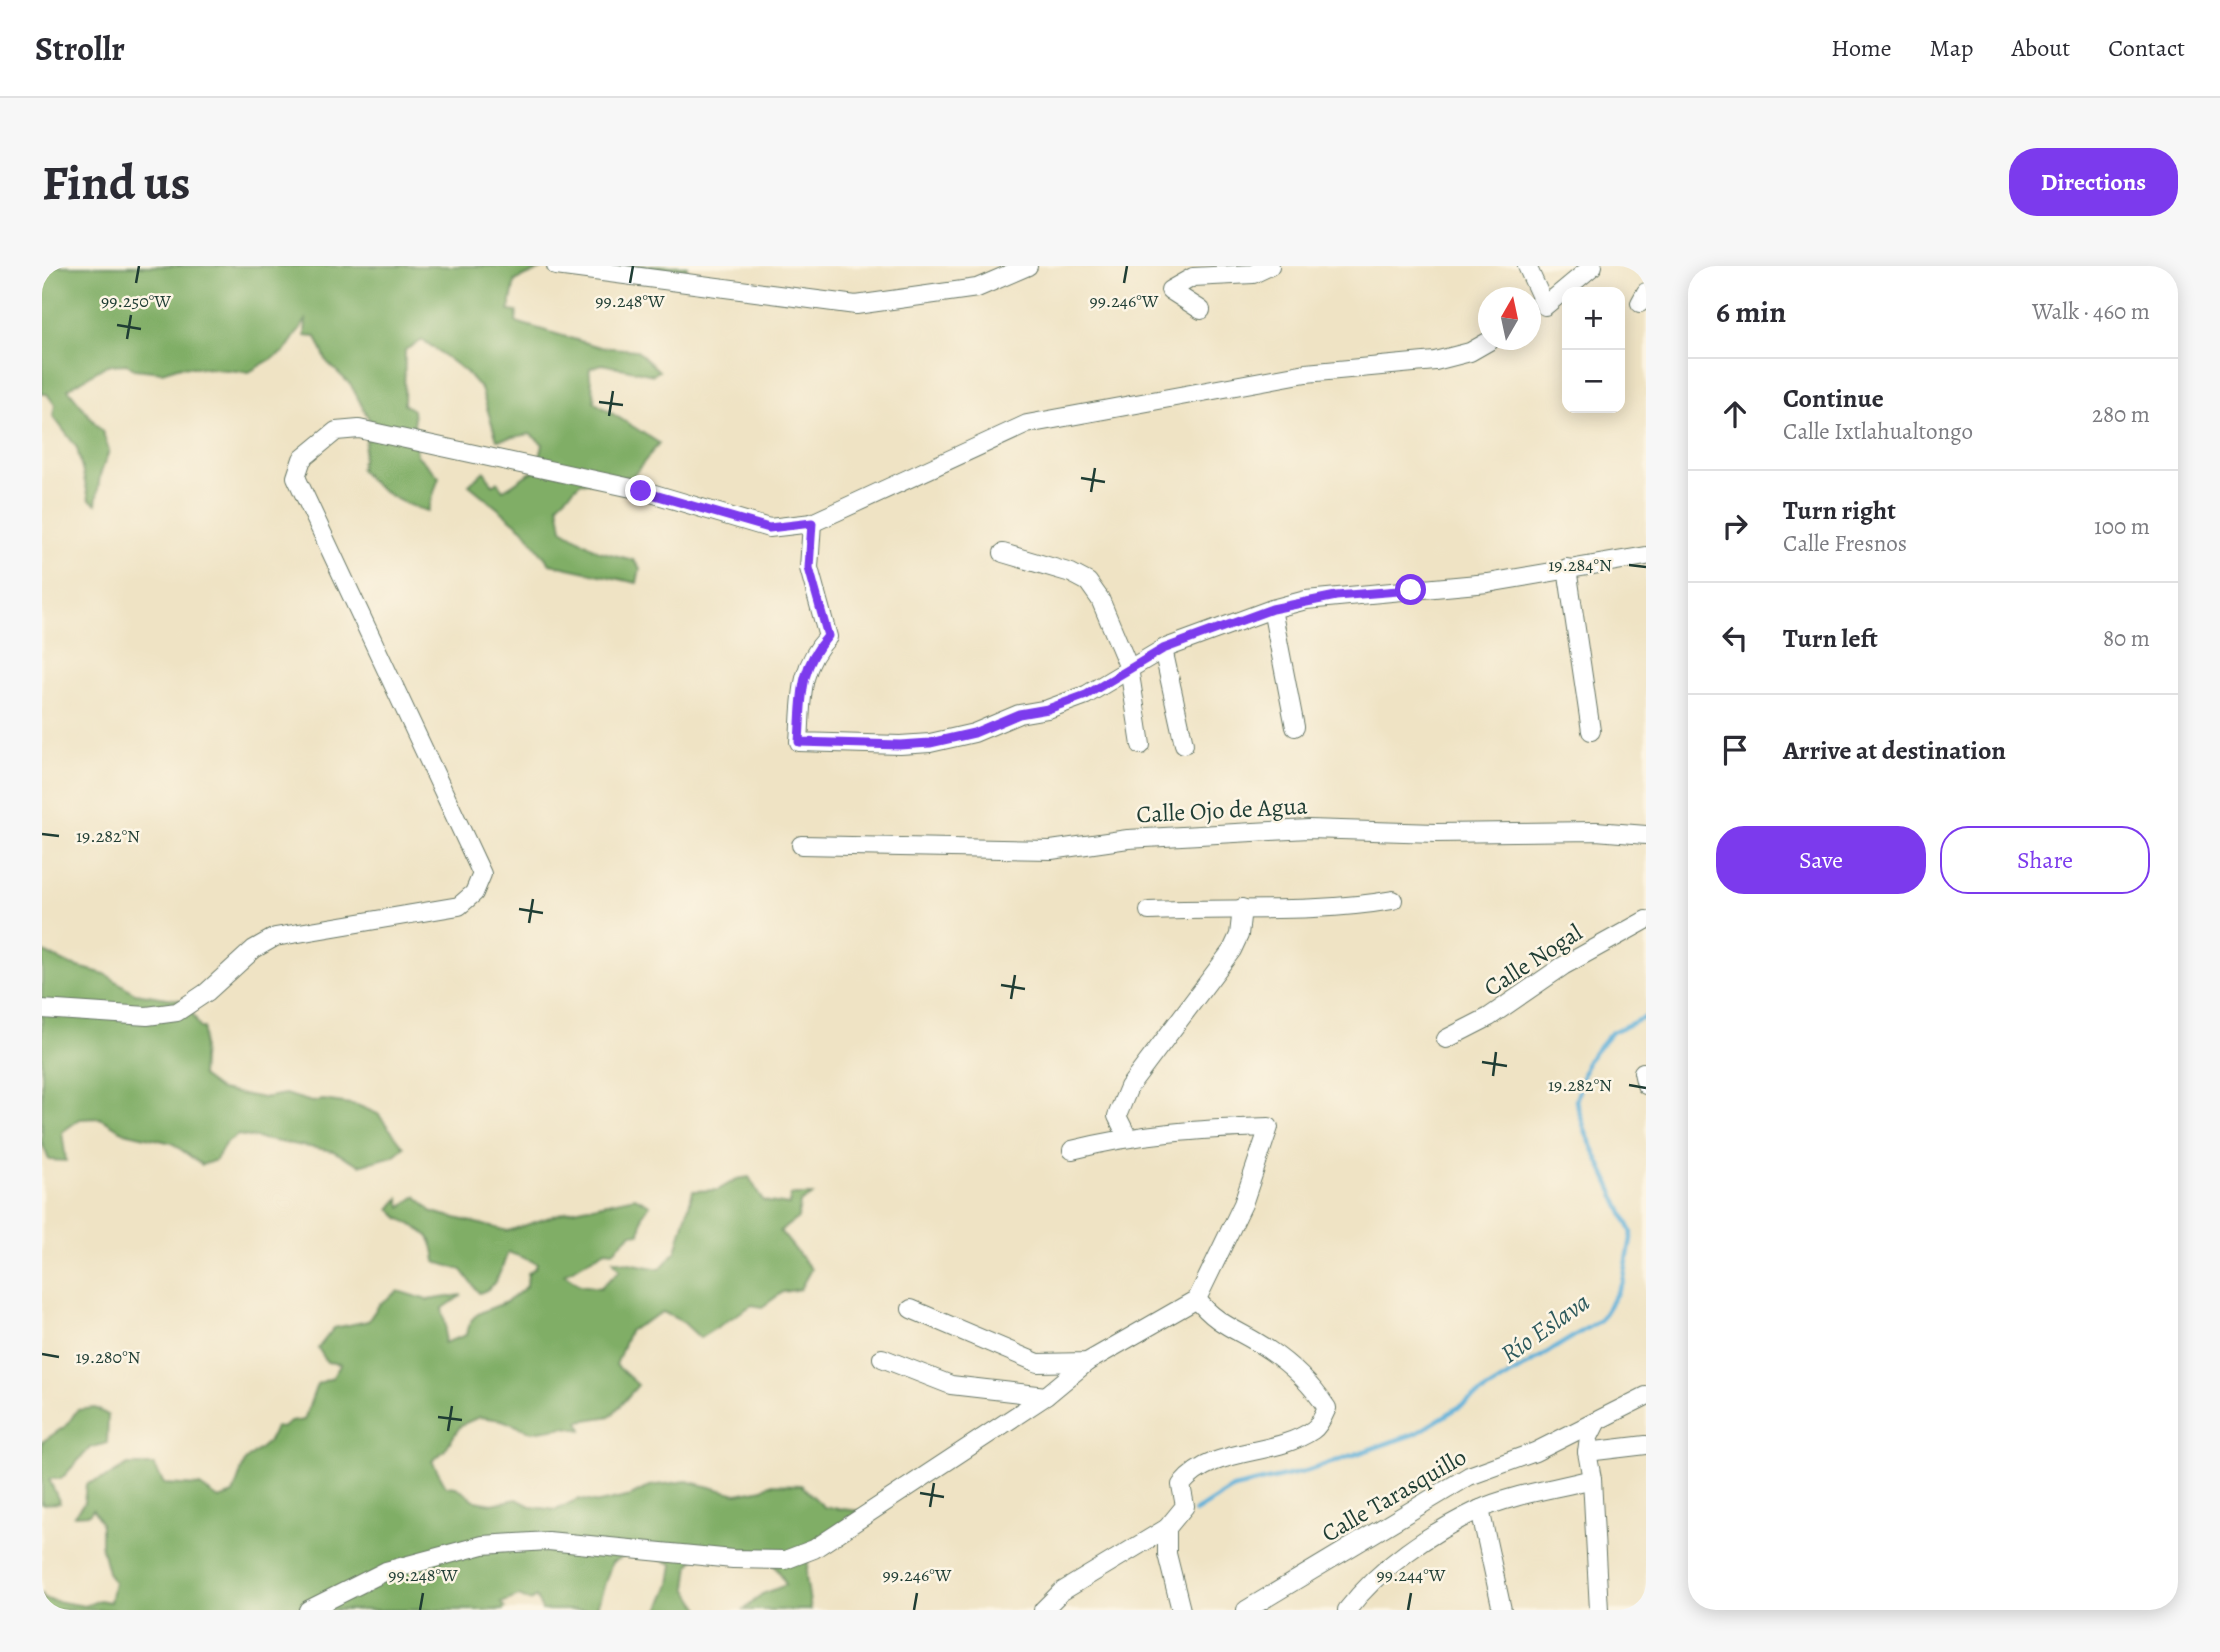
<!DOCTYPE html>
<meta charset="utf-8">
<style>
body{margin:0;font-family:Alegreya,serif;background:#f7f7f7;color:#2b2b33}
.controls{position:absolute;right:21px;top:21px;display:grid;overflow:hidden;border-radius:14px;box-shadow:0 4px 18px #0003}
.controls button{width:63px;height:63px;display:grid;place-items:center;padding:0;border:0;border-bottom:2px solid #e1e1e2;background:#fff;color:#2b2b33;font:35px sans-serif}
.compass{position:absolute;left:1436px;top:21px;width:63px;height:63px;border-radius:50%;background:#fff;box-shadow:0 4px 18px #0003;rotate:9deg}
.stop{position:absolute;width:21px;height:21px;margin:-16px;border:5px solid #7c3aed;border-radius:50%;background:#fff}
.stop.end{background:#7c3aed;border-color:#fff;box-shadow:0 2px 7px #0008}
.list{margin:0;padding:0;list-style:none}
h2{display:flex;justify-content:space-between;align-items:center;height:91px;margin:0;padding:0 28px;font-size:30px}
h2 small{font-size:23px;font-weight:400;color:#7c7c81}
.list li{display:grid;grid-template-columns:46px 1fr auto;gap:21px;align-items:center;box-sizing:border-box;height:112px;padding:0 28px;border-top:2px solid #e1e1e2}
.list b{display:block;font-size:26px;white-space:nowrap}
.list p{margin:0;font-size:23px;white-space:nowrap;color:#7c7c81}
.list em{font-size:23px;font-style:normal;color:#7c7c81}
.actions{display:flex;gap:14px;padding:21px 28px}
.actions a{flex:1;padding:16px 0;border:2px solid #7c3aed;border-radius:28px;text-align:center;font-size:24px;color:#7c3aed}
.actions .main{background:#7c3aed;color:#fff}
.icon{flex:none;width:38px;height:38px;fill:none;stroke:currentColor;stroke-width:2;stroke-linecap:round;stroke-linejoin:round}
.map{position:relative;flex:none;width:1604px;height:1344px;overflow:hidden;border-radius:28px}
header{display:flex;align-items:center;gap:42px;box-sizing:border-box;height:98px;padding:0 35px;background:#fff;border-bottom:2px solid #e1e1e2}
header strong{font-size:33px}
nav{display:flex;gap:38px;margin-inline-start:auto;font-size:24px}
.intro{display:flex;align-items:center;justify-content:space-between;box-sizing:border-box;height:168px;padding:0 42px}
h1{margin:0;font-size:49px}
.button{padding:18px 32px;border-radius:28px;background:#7c3aed;color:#fff;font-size:24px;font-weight:700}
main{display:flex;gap:42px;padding:0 42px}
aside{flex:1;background:#fff;border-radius:28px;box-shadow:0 4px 18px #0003}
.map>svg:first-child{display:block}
.forest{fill:#80ae66;stroke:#50764d;stroke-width:2}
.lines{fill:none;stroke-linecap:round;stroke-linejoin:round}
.stream{stroke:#5db0d9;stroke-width:4.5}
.street-casing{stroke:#687766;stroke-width:20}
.street{stroke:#fff;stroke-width:18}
.route{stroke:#7c3aed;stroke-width:9}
.ticks{fill:none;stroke:#1f3d34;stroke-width:2.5}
.labels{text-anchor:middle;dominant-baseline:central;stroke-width:5;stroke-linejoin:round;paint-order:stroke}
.street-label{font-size:24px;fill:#1f3d34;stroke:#fcf5e5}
.water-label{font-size:26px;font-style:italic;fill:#2e5a5d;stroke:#fcf5e5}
.ticks-label{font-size:18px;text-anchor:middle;fill:#1f3d34;stroke:#fcf5e5;stroke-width:5;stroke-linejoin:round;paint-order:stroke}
</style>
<header>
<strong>Strollr</strong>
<nav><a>Home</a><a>Map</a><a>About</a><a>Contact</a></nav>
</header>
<div class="intro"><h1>Find us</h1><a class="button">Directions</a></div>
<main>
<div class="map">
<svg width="1604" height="1344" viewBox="0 0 1604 1344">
<rect width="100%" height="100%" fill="#fcf5e5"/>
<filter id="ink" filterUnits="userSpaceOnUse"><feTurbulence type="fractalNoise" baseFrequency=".0143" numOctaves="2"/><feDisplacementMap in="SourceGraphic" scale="14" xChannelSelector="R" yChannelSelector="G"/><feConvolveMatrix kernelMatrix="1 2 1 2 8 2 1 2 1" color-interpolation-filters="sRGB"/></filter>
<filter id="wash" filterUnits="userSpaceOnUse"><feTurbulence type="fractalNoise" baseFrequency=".00686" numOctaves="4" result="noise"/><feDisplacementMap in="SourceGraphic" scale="28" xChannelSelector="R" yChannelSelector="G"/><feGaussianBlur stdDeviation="1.57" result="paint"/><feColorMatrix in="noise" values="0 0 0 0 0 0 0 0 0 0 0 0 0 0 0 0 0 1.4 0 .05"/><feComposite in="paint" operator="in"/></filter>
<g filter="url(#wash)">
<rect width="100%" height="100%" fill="#efe3c4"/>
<g class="forest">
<path d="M0 0H506L473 15 467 45 475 46 474 56 558 81 594 84 617 105 611 109 560 98 548 102C545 115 555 123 552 136L617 177 584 219 539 216 516 238 520 263 557 285 591 294 598 302 595 317 508 298 481 263 427 219 442 205 451 219 455 216 461 224C474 218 482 208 495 204L501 178 488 168 455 174 439 123 424 106 381 74 363 84 362 138 371 144 375 189 397 211 386 245C361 239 335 225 318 204L328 155 309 119 285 96 274 71 263 70 264 54 243 85 207 106 139 100 120 106 92 103 85 98 65 99 26 123 61 167 67 185 58 209 54 238 47 233 35 182 11 150 13 139 5 128H0Z"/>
<polygon points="566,0 645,0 644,6 639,9"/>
<polygon points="0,685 29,699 63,708 93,727 138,734 146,739 158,762 162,762 159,810 178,824 221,832 243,828 270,836 281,834 315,839 336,848 362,881 351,890 318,899 291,885 196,869 183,878 174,894 160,899 130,877 82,866 58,852 38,853 20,866 24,895 7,894 0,877"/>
<path d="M707 911 721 935 747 939 749 929H770L758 937 756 952 738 965 769 1003 758 1023 741 1026 720 1041 710 1039 658 1072 641 1056 621 1046 587 1065 574 1099 596 1119 569 1150 537 1155 540 1164 523 1161 490 1166 460 1154 437 1151 419 1159 402 1185 390 1195 404 1220 414 1221 434 1235 450 1238 475 1233 490 1241 514 1244 536 1233 557 1237 589 1230 608 1220 645 1215 695 1228 721 1223 728 1218 759 1219 782 1241 818 1245 768 1281 764 1310 769 1344H702L720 1328 744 1319C724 1275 700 1282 658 1285L648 1299 645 1322 659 1344H617L628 1318 631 1298 594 1285 570 1296 554 1344H500L494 1331 488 1335 477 1330 459 1337 463 1342 460 1344H0V1327L2 1333 43 1340 58 1334 68 1336 72 1316 67 1310 59 1279V1257L51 1243 47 1248 32 1249 42 1237 44 1218 63 1212 86 1199H112L122 1218 158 1220 177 1233 191 1228 203 1195 227 1175 233 1161 240 1162 248 1156 262 1154 275 1118 290 1112 299 1098 285 1096 276 1082 292 1062 326 1055 337 1039 356 1025 385 1034 420 1029 400 1043 404 1061 402 1077 424 1069C427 1044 447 1045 466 1035 472 1031 479 1025 485 1020L486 1007 494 1001 495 997 466 986C459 1003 455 1023 437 1027L420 1004 394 996C391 966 384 968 361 954 356 952 353 947 348 943L357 932 359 941 374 930 390 946 466 965 523 946 593 931 608 939 601 948 598 968 590 967 571 985 564 984 522 1008 538 1019 558 1022 578 1004 571 994 618 1003 634 985 651 925 676 924 695 913Z"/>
<polygon points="53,1142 66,1149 65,1177 48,1182 19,1213 7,1213 18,1237 0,1238 0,1176 25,1159 35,1144"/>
</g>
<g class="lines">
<polyline class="stream" points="1153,1246 1191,1222 1265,1205 1375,1167 1558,1054 1581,1017 1590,967 1544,867 1534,835 1545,795 1570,766 1604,751"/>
</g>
</g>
<g filter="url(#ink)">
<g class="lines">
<defs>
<g id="street">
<polyline points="514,0 814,39 935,22 986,0"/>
<polyline points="1485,0 1503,40 1551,0"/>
<polyline points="1598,37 1604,26"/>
<polyline points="1159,44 1128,24 1151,11 1211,8 1228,0"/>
<path d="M770 257 767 302 786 371C756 403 760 434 757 476L858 479 888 477 932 467 977 448 1006 443 1044 429 1121 383 1230 343 1264 334 1446 317 1604 290"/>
<polyline points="961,287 1029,307 1046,316 1058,333 1087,402 1099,479"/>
<polyline points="1525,302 1549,465"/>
<polyline points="1230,343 1253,461"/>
<polyline points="1121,383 1142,478"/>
<polyline points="759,579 1009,584 1086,573 1267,563 1394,567 1554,565 1604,569"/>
<path d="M1107 645C1188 641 1271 648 1351 634"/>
<polyline points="0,743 105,750 135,746 165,726 212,683 233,671 417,640 432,627 440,608 254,211 260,193 294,165 317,163 599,224 727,262 770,257 985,158 1264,107 1393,95 1428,86 1449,74"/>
<polyline points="1404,773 1447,751 1521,700 1604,654"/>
<polyline points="1601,806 1604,819"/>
<polyline points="1085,870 1075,850 1087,821 1190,684 1197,669 1200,642"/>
<path d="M1030 884C1097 867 1158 863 1227 861L1201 938 1155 1033C1175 1060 1200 1065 1227 1084 1251 1100 1269 1118 1285 1142 1282 1149 1277 1160 1271 1164 1230 1192 1172 1179 1139 1219L1143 1240 1125 1262V1288L1139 1344"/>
<polyline points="869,1043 996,1097 1045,1096 1155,1033"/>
<polyline points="840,1092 909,1119 1004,1130 1045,1096"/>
<polyline points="1554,1157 1547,1171 1545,1186 1550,1213 1557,1344"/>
<polyline points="1545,1186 1604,1179"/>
<polyline points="1438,1243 1460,1344"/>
<polyline points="266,1344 344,1305 441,1279 506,1275 691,1293 743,1294 772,1283 1004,1130"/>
<polyline points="1001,1344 1019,1326 1125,1262"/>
<polyline points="1204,1344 1427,1210 1493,1186 1604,1130"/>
<path d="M1305 1344C1338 1301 1388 1267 1436 1244 1471 1228 1513 1223 1550 1213"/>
</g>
</defs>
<use href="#street" class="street-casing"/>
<use href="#street" class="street"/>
</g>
</g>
<g class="lines" filter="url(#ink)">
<path class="route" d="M599 225 727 262 770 257 767 302 786 370C756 403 760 434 757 476L858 479 888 477 932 467 977 448 1006 443 1044 429 1121 383 1230 343 1294 330 1369 324"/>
</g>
<path class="ticks" d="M94 17 97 0M588 17 591 0M1082 17 1085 0M75 59 99 63M85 73 89 49M557 136 581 139M567 150 571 125M1039 212 1063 216M1049 226 1053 202M1587 299 1604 301M0 568 17 570M477 643 501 647M487 657 491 633M959 719 983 723M969 733 973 709M1440 796 1465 800M1451 810 1454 786M1587 819 1604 822M0 1088 17 1091M396 1151 420 1154M406 1165 410 1140M878 1227 902 1231M888 1241 892 1217M378 1344 381 1327M872 1344 875 1327M1366 1344 1369 1327"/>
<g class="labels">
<g class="street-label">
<text transform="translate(1180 544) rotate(-3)">Calle Ojo de Agua</text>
<text transform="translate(1491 694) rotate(-33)">Calle Nogal</text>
<text transform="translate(1352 1229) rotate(-30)">Calle Tarasquillo</text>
</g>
<g class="water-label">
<text transform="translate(1503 1062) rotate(-35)">Río Eslava</text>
</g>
</g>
<g class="ticks-label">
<text x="94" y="41">99.250°W</text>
<text x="588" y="41">99.248°W</text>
<text x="1082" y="41">99.246°W</text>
<text x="1538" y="305">19.284°N</text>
<text x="66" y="576">19.282°N</text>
<text x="1538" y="825">19.282°N</text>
<text x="66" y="1097">19.280°N</text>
<text x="381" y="1315">99.248°W</text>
<text x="875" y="1315">99.246°W</text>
<text x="1369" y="1315">99.244°W</text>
</g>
</svg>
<div class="controls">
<button>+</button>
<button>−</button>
</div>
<svg class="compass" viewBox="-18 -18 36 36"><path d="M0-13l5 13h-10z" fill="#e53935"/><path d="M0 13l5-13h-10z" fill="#7c7c81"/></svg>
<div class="stop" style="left:1369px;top:324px"></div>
<div class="stop end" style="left:599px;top:225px"></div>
</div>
<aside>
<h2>6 min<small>Walk · 460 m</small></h2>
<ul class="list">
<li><svg class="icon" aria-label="ahead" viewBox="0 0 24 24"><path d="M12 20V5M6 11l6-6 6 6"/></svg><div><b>Continue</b><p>Calle Ixtlahualtongo</p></div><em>280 m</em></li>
<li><svg class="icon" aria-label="right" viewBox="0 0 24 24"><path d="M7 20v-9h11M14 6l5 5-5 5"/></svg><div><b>Turn right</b><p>Calle Fresnos</p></div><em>100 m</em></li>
<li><svg class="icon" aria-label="left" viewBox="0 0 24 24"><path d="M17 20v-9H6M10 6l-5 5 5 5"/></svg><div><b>Turn left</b></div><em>80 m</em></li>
<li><svg class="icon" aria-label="arrive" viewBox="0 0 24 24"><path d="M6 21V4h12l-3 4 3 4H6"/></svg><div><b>Arrive at destination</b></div></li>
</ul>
<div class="actions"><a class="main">Save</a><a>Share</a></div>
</aside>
</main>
